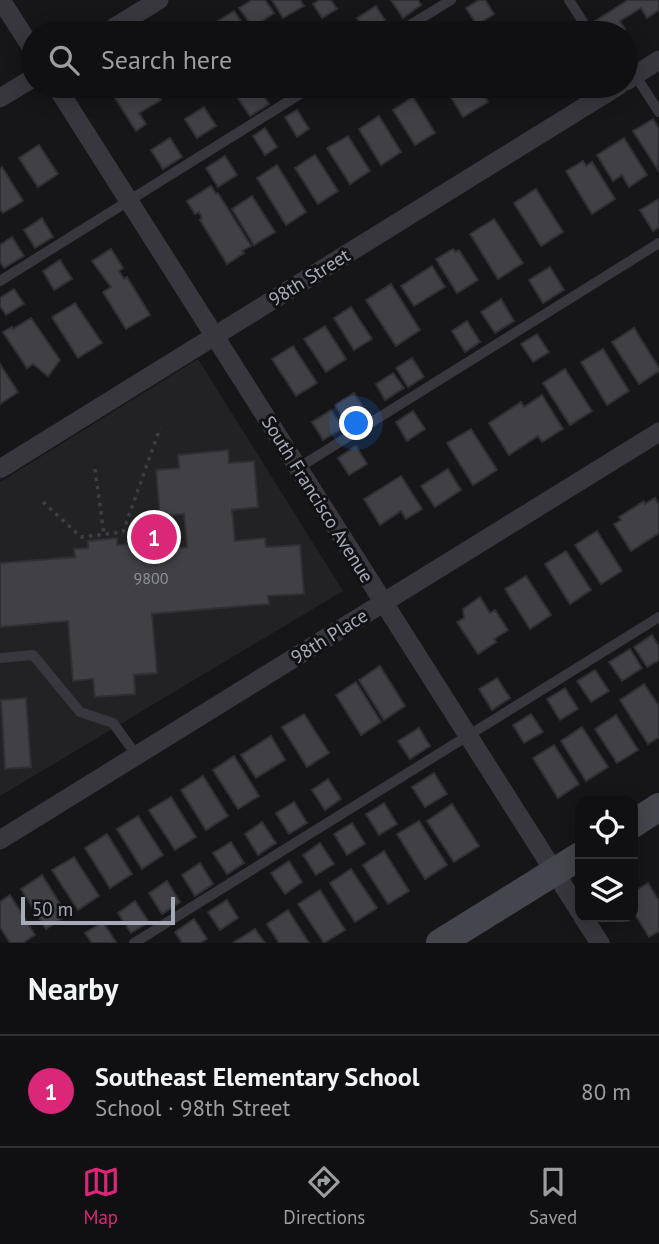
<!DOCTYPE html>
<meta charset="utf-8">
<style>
body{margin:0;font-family:"PT Sans",sans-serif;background:#19191b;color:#f1f3f6}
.controls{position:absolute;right:21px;bottom:21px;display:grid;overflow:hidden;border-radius:14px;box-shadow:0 4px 18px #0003}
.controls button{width:63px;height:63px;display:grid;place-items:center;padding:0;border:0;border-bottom:2px solid #303032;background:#101012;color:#f1f3f6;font:35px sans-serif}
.scale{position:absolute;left:21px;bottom:18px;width:154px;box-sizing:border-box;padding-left:7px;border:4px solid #a7abb9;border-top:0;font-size:19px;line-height:24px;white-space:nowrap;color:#a7abb9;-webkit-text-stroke:5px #111113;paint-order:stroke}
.you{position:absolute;left:357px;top:424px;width:24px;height:24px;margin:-18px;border:5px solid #fff;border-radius:50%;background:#1a73e8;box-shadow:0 0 0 10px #1a73e833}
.badge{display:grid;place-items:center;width:46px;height:46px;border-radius:50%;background:#db2777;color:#fff;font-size:23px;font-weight:700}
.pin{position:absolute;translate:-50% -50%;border:4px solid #fff;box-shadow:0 2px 7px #0006}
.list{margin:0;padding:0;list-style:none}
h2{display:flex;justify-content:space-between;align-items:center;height:91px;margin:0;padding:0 28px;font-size:30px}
h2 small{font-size:23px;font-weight:400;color:#9c9d9f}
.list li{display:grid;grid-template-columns:46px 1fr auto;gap:21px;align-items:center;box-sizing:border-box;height:112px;padding:0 28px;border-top:2px solid #303032}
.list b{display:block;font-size:26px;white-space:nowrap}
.list p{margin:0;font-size:23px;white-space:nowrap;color:#9c9d9f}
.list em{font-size:23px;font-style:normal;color:#9c9d9f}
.icon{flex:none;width:38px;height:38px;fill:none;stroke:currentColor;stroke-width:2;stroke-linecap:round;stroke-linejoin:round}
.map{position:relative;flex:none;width:659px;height:943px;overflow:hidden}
.search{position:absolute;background:#101012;box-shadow:0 4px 18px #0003;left:21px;right:21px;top:21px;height:77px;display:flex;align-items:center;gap:18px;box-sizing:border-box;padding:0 24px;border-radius:38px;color:#9c9d9f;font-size:26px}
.sheet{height:203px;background:#101012}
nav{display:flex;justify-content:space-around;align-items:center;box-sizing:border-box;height:98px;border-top:2px solid #303032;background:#101012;font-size:19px;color:#9c9d9f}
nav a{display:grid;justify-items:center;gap:4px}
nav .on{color:#db2777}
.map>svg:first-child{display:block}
.built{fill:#222225}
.building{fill:#404045;stroke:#303034;stroke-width:2}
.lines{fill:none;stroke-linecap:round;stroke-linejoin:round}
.path{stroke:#3d3e44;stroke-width:3.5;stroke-dasharray:3.5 5;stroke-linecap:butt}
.lane{stroke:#37373d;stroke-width:10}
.street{stroke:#37373d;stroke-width:19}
.secondary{stroke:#45464d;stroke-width:28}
.labels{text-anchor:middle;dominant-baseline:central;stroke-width:6;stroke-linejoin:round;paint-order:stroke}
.number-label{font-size:16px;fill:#8d909c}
.street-label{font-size:19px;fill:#a7abb9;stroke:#111113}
</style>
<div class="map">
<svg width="659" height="943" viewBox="0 0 659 943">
<rect width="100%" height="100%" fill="#161618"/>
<polygon class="built" points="198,359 343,591 0,796 0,482"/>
<g class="building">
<polygon points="252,0 265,0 274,13 261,22 265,28 257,33 239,8"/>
<polygon points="272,0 300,0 304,6 283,18"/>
<polygon points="319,0 331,0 337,9 322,18 313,4"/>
<polygon points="391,0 418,0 421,5 403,18"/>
<polygon points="479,0 485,0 494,14 477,25 466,8"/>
<polygon points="628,0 659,0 659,10 647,18 641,8 620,21 625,29 617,33 603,33 595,21"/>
<polygon points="376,6 388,25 375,33 366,33 357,18"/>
<polygon points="234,11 249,33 219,33 213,24"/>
<polygon points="134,86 137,91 146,86 153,86 161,100 139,113 146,124 136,131 115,98"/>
<polygon points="257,86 269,104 250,116 237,97"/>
<polygon points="285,86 300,86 289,92"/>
<polygon points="354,86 371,86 373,90 361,97"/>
<polygon points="444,86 478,86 488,102 463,117"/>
<polygon points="489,86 513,86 496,97"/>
<polygon points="413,97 435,133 415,145 393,110"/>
<polygon points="204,107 216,126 197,138 185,119"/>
<polygon points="297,110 309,129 297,137 285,117"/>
<polygon points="379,116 401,152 381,165 359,129"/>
<polygon points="653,119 659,129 658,170 633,131"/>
<polygon points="265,128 277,147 265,155 253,136"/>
<polygon points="348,136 370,171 350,184 327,148"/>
<polygon points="170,138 182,157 163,169 151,150"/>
<polygon points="624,138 647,175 629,187 622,175 613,181 597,155"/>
<polygon points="39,145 58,174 38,187 19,158"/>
<polygon points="315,155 338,191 318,204 295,168"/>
<polygon points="225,156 237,175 218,187 206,168"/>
<polygon points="583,161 586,166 592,162 615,199 592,214 566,171"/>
<polygon points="277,165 306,212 286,225 257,178"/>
<polygon points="2,167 23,201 3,213 0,209 0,169"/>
<polygon points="211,186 216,194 218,193 251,246 242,251 244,253 227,264 200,220 202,218 199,212 195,214 187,201"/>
<polygon points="536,189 563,232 541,246 514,203"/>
<polygon points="252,196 275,232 254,245 232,209"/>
<polygon points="659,199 659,227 653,231 640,210"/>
<polygon points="42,218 53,237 35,248 24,230"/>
<polygon points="494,219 523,263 498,279 470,234"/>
<polygon points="12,237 24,256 4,268 0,262 0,245"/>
<polygon points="111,249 123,268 119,271 124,279 127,277 150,315 126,329 103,292 111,287 92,261"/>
<polygon points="453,249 455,252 459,250 478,280 457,293 436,259"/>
<polygon points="60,260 72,279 54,290 43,271"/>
<polygon points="432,266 445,287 414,306 401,286"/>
<polygon points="550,267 564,290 543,303 529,280"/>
<polygon points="391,284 420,330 396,346 366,300"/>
<polygon points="14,289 24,304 6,315 0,306 0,298"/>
<polygon points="501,299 514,321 495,333 481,312"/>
<polygon points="75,303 102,343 78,358 52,317"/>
<polygon points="351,307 372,339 354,350 334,318"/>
<polygon points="31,318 60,360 48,376 33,364 27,368 3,332 12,327 13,329"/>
<polygon points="467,321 480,342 465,352 452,331"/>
<polygon points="325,326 346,359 326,372 304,339"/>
<polygon points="634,328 659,368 659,371 639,384 612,342"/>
<polygon points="537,334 549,352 533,362 521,344"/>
<polygon points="293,346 317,383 296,396 272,359"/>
<polygon points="603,349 629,391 607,405 581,362"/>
<polygon points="412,358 424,377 408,387 396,368"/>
<polygon points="0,364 18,392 0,404"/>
<polygon points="565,369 592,411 570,425 543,383"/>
<polygon points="393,373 404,388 385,400 376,384"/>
<polygon points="354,393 366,412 347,424 335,405"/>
<polygon points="542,395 563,429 542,442 538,436 509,455 489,423 521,402 524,407"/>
<polygon points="331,410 343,428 323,440 312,422"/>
<polygon points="413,411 425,429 407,441 396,422"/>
<polygon points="471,429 497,470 473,485 447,443"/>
<polygon points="356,446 367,464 349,475 338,458"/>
<polygon points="228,450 229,463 254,461 258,507 232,510 235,541 265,538 266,547 300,545 304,594 268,596 269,604 152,614 157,673 134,675 135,694 95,697 93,679 73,681 68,621 0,627 0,563 75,557 74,549 88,548 88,541 117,538 117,545 131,544 132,551 187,547 184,514 160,516 156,470 179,468 178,455"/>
<polygon points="448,469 461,490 435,507 421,486"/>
<polygon points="401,476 422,509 406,519 401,511 380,525 364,499"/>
<polygon points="655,498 659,505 659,533 631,551 614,524 621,520 619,517 644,501 645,504"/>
<polygon points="597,531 622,571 601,584 575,545"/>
<polygon points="566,551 591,590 570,604 545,564"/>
<polygon points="526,576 551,615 530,629 505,589"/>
<polygon points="480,597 490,613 495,610 508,630 494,639 496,642 478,654 457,622 464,618 463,609"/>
<polygon points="652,635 659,647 659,660 647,667 634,647"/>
<polygon points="630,649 642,668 622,681 609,662"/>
<polygon points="380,666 405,706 384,720 359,680"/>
<polygon points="595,670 609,691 591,702 577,681"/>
<polygon points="497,678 510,698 492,710 479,689"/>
<polygon points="356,682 381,722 361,735 336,695"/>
<polygon points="644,684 659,706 659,737 648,744 620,700"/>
<polygon points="565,688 578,709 560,720 547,699"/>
<polygon points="26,698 31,767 5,769 1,700"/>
<polygon points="304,714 329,753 307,767 282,727"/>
<polygon points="531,714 543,732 524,743 513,725"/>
<polygon points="616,715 638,750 617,763 595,729"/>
<polygon points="582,727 608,767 586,781 561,741"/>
<polygon points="419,728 430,746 410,759 398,741"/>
<polygon points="271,736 285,760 256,778 241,755"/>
<polygon points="554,745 579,784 558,798 533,758"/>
<polygon points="234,756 259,796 238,809 213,770"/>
<polygon points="434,773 447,794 425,807 412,787"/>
<polygon points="203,776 228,816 206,830 181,790"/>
<polygon points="328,779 341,799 325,810 312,790"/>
<polygon points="171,797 196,837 175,850 149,810"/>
<polygon points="294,802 307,823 289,834 276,813"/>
<polygon points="384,803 397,824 379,835 366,814"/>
<polygon points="452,804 479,846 454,862 427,821"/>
<polygon points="138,816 163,855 142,869 117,829"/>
<polygon points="419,821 447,865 425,879 397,834"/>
<polygon points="262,822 276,843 258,855 245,834"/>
<polygon points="352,823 365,844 347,855 334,834"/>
<polygon points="107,834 132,874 110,888 85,848"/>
<polygon points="231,842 244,863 227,874 213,853"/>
<polygon points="320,843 334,864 316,875 303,855"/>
<polygon points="384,851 409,891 388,904 363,865"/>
<polygon points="74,857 99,896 78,910 52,870"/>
<polygon points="289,861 302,882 285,894 271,873"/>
<polygon points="200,863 213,884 195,896 182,875"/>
<polygon points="351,869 377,908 355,922 330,883"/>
<polygon points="42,875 67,915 46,929 21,889"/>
<polygon points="167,881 180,902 162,914 149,893"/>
<polygon points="648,883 659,901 659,931 649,937 633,911 633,892"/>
<polygon points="320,890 345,930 324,943 298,904"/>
<polygon points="10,895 35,935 23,943 10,943 0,927 0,902"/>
<polygon points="227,900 238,918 220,930 208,912"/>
<polygon points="135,901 149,922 131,933 118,913"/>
<polygon points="288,910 309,943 279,943 267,924"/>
<polygon points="194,919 207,939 200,943 182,943 175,932"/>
<polygon points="103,922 116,942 115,943 92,943 85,933"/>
<polygon points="255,929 265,943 235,943 234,942"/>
</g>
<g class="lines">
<g class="path">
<polyline points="95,469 104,535"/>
<polyline points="43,502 81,537 123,532 160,428"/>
</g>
<g class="lane">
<polyline points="569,0 590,33"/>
<polyline points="397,33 451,0"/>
<polyline points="635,75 659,112"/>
<polyline points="0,281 313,86"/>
<polyline points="298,468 659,243"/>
<polyline points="0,658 33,655 80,712 113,723 137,756"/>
<polyline points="134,943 659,617"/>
</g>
<g class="street">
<polyline points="1,0 33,50"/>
<polyline points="105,33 159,0"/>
<polyline points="626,81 659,60"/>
<polyline points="56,86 580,912"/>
<polyline points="0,98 33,78"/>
<polyline points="0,469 618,86"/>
<polyline points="0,840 659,432"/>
<polyline points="583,917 600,943"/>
</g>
<g class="secondary">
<polyline points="633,824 659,807"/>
<polyline points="440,943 580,856"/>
</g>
</g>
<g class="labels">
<g class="number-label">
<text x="151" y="578">9800</text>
</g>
<g class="street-label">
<text transform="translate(309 277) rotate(-32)">98th Street</text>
<text transform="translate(318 499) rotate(58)">South Francisco Avenue</text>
<text transform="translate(329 636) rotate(-32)">98th Place</text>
</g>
</g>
</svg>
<div class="controls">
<button><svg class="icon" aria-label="locate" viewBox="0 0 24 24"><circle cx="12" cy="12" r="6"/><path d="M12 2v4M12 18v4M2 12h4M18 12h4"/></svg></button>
<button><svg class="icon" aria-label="layers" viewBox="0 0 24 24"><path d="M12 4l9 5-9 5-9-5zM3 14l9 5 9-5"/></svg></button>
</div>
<div class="scale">50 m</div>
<div class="you"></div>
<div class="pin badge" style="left:154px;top:537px">1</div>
<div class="search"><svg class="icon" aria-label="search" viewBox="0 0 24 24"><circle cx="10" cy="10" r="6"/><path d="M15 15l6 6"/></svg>Search here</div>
</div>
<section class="sheet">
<h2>Nearby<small></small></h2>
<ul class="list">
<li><span class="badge">1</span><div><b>Southeast Elementary School</b><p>School · 98th Street</p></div><em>80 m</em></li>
</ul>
</section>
<nav>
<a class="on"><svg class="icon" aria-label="map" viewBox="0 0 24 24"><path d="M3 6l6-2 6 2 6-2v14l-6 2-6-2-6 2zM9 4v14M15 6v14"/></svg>Map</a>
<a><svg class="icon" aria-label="directions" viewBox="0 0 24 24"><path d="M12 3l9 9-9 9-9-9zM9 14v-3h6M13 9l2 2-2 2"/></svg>Directions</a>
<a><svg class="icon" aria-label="saved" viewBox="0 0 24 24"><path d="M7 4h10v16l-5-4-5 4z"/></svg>Saved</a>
</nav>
